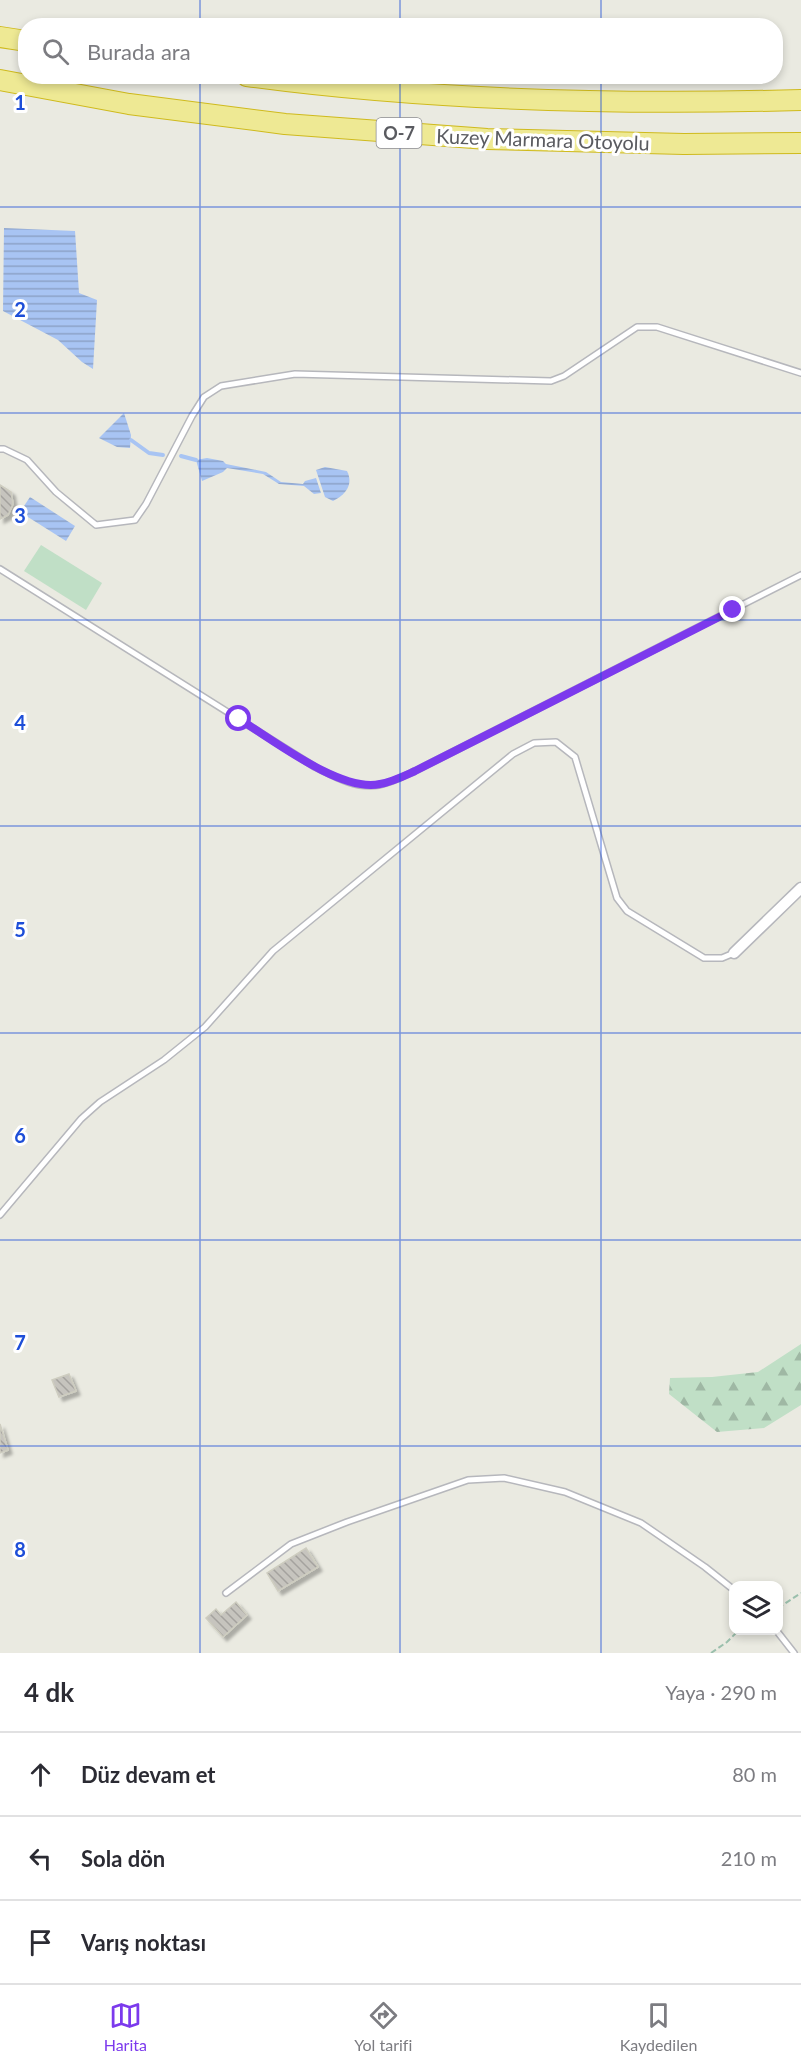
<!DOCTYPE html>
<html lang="tr">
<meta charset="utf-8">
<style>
body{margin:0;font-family:Lato,sans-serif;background:#f2f2f3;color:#2b2b33}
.controls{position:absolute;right:18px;bottom:18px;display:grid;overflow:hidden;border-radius:12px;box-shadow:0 3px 9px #0003}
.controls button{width:54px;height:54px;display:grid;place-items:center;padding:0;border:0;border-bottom:2px solid #e1e1e2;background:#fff;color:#2b2b33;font:30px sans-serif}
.stop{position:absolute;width:18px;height:18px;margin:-14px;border:4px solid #7c3aed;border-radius:50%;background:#fff}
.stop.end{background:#7c3aed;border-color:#fff;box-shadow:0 2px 6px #0008}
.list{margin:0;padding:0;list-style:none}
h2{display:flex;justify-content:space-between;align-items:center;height:78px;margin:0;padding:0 24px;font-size:26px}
h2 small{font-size:20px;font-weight:400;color:#7c7c81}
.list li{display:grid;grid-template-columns:39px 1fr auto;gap:18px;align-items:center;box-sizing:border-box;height:84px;padding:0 24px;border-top:2px solid #e1e1e2}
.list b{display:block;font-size:22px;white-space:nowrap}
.list em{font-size:20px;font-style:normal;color:#7c7c81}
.icon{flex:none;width:33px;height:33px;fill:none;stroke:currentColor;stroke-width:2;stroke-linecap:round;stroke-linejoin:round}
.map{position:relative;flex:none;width:801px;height:1653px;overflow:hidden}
.search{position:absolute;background:#fff;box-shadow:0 3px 9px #0003;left:18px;right:18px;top:18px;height:66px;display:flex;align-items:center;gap:15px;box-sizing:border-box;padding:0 21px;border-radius:24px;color:#7c7c81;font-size:22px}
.sheet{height:330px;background:#fff}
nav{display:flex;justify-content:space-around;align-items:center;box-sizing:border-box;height:84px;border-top:2px solid #e1e1e2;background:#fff;font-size:16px;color:#7c7c81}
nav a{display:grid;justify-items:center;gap:3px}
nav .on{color:#7c3aed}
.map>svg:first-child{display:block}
.grass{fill:#c0dfc6}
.forest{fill:url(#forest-firs)}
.water{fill:url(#water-rules)}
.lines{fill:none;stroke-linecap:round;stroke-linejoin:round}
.stream{stroke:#a8c4f3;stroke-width:4}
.building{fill:url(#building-back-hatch);stroke:#cecdc0;stroke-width:1.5;filter:url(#shadow)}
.lane-casing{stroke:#b6b7bc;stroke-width:8}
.street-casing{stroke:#b6b7bc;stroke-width:13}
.highway-casing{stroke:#cfba1d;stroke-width:22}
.path{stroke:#9abfac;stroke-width:2;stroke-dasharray:6 3;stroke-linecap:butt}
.lane{stroke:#fff;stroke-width:5}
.street{stroke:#fff;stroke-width:10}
.highway{stroke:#eee994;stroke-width:20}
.route{stroke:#7c3aed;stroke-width:8}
.grid{fill:none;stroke:#1d4ed8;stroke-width:1.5;stroke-opacity:0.55}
.labels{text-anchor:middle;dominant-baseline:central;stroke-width:6;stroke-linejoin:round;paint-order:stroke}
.shield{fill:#fff;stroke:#8c8c90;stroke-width:1.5}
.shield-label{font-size:18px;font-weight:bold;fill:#5a5b60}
.street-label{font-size:20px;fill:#5a5b60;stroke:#fff}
.grid-label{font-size:20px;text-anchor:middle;font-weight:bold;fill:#1d4ed8;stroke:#fff;stroke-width:6;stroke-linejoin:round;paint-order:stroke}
</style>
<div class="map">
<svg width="801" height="1653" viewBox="0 0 801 1653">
<defs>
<pattern id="forest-firs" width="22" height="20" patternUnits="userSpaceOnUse" patternTransform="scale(1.5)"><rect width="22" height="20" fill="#c0dfc6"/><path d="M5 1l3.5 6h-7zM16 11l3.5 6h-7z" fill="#9fb8a4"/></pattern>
<pattern id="water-rules" width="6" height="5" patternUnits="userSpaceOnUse" patternTransform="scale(1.5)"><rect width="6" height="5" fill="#a8c4f3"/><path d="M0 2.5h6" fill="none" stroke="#8ca2c8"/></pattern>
<pattern id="building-back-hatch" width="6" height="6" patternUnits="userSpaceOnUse" patternTransform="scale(1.5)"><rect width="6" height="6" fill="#c6c4be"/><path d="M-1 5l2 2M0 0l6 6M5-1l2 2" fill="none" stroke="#a4a29e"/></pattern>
<filter id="shadow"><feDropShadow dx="4" dy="4" stdDeviation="1.5" flood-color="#0004"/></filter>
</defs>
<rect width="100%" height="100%" fill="#eaeae1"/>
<polygon class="grass" points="41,545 102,583 86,610 24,571"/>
<polygon class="forest" points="801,1344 801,1405 764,1428 717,1432 669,1394 670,1378 712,1377 758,1372"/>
<g class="water">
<polygon points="4,228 75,231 79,293 97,300 93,369 82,362 58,340 3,311"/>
<polygon points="124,413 131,435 130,448 117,447 99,438"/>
<polygon points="207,458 223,461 226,464 266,472 281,482 303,484 305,481 316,478 321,493 314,494 304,486 279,484 263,474 227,468 223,472 202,481 196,460"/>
<path d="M325 467 347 471C354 485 345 495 333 501L325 497 316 470Z"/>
<polygon points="30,497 75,526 66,541 20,512"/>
</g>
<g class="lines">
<g class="stream">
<polyline points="131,440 149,453 163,455"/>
<polyline points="181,456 196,460"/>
</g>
</g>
<g class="building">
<polygon points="0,485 11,492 13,504 8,515 0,519"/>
<polygon points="69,1374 76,1391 59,1397 52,1380"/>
<polygon points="0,1424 8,1450 0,1453"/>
<polygon points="306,1548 318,1567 278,1591 267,1573"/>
<polygon points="236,1602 247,1615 223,1637 206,1618 216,1609 221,1615"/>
</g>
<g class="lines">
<defs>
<g id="lane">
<polyline points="0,449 4,449 27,460 56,492 96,525 135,520 146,504 192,416 204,397 221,386 295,374 551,381 564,376 637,327 657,327 801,373"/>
<path d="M0 569 315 767C335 777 356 789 379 785 391 783 404 776 415 771L801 575"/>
<polyline points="0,1215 81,1119 100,1102 164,1060 205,1027 273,951 513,754 534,743 556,742 575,757 617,898 627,911 704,958 722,958 734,953"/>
<polyline points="226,1593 291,1544 347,1522 468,1480 504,1478 565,1492 641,1523 705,1567 734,1590"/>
<polyline points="776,1630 794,1653"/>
</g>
<polyline id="street" points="734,953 801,888"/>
<g id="highway">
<polyline points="0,37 26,41"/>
<path d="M247 76C430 101 617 105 801 100"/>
<polyline points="0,80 129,104 285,124 487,139 684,144 801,143"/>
</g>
</defs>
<use href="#lane" class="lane-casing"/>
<use href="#street" class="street-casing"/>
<use href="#highway" class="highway-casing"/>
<g class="path">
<polyline points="778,1608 801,1593"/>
<polyline points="711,1653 727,1642 739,1630"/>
</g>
<use href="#lane" class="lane"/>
<use href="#street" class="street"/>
<use href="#highway" class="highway"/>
</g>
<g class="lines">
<path class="route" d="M239 719C272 739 341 793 380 784 392 782 404 776 415 771L733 610"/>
</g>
<path class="grid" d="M200 0V26M400 0V26M601 0V26M200 76V1653M400 76V1653M601 76V1653M0 207H801M0 413H801M0 620H801M0 826H801M0 1033H801M0 1240H801M0 1446H801"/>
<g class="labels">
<rect class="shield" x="376.5" y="118" width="45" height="30" rx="4.5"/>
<g class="shield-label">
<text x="399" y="133">O-7</text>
</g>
<g class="street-label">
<text transform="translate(543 139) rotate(2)">Kuzey Marmara Otoyolu</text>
</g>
</g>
<g class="grid-label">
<text x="20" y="110">1</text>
<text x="20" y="317">2</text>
<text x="20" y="523">3</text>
<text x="20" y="730">4</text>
<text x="20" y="937">5</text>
<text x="20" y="1143">6</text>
<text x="20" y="1350">7</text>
<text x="20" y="1557">8</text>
</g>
</svg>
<div class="controls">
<button><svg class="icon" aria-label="layers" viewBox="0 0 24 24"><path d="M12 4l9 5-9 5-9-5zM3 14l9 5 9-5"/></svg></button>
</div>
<div class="stop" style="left:239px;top:719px"></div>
<div class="stop end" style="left:733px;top:610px"></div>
<div class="search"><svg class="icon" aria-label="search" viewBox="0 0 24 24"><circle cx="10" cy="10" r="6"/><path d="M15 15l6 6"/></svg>Burada ara</div>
</div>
<section class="sheet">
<h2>4 dk<small>Yaya · 290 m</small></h2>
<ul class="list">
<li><svg class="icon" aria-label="ahead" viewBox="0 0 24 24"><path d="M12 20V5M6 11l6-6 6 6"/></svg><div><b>Düz devam et</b></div><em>80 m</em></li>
<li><svg class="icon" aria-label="left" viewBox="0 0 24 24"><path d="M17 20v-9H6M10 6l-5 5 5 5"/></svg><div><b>Sola dön</b></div><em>210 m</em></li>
<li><svg class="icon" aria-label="arrive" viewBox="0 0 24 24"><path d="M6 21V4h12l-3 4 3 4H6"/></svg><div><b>Varış noktası</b></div></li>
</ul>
</section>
<nav>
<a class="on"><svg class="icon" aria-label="map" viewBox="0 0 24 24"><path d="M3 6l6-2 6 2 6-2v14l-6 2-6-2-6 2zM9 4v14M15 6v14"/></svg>Harita</a>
<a><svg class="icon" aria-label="directions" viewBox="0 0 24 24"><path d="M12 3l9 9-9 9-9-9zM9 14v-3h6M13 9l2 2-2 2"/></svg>Yol tarifi</a>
<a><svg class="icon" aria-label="saved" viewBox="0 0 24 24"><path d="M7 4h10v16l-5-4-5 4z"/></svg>Kaydedilen</a>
</nav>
